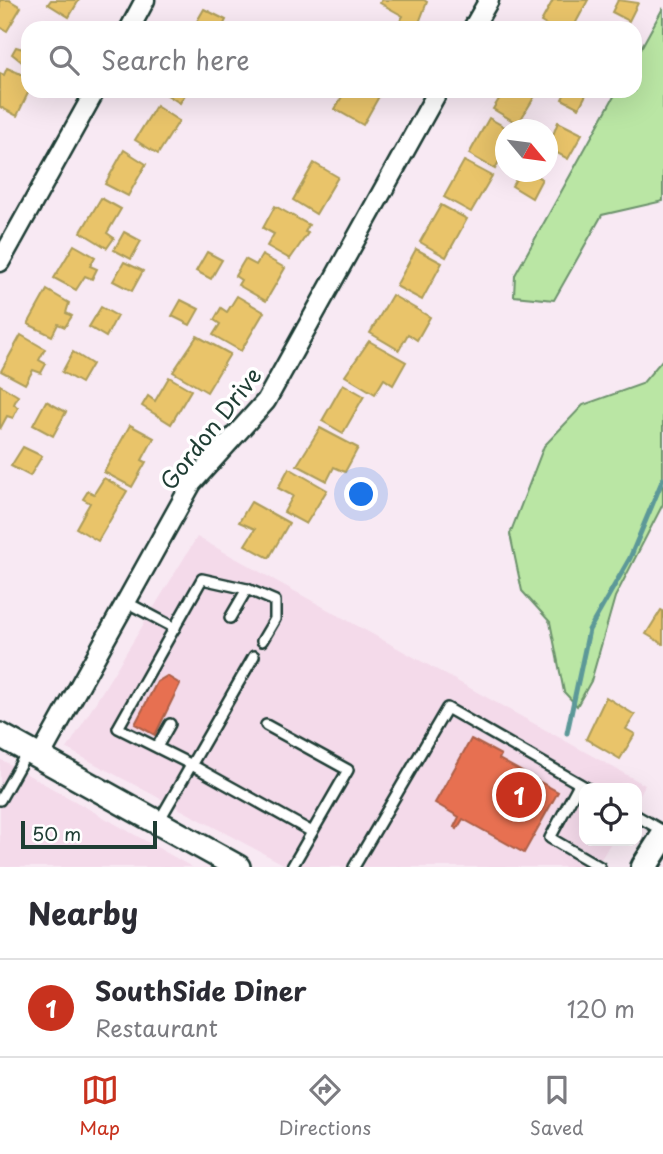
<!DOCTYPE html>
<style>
body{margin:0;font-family:"Playpen Sans",sans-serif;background:#f2f2f3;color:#2b2b33}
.controls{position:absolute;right:21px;bottom:21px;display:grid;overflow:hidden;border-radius:14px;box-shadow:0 7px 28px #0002}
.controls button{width:63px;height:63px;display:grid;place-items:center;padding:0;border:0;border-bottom:2px solid #e1e1e2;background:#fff;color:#2b2b33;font:35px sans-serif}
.compass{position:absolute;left:495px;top:119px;width:63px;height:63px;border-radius:50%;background:#fff;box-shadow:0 7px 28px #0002;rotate:119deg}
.scale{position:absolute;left:21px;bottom:18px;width:136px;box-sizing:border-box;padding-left:7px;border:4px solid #1f3d34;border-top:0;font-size:19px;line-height:24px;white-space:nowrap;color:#1f3d34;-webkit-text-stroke:5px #fff;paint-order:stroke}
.you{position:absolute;left:362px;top:495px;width:24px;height:24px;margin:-18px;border:5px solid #fff;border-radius:50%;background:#1a73e8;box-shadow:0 0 0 10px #1a73e833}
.badge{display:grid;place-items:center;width:46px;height:46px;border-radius:50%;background:#c8321e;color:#fff;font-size:23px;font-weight:700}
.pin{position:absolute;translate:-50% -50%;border:4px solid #fff;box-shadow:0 2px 7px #0006}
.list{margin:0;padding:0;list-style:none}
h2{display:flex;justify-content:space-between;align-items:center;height:91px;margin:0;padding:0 28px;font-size:30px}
h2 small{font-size:23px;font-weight:400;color:#7c7c81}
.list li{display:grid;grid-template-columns:46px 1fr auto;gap:21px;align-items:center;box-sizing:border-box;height:98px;padding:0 28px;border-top:2px solid #e1e1e2}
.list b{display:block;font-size:26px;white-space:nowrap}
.list p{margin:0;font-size:23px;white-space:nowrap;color:#7c7c81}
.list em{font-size:23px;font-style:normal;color:#7c7c81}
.icon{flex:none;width:38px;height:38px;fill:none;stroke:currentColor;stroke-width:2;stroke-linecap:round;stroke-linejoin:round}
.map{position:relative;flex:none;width:663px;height:867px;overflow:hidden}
.search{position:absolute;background:#fff;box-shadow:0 7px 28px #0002;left:21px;right:21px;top:21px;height:77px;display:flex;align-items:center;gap:18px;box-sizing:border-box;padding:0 24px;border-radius:21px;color:#7c7c81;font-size:26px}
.sheet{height:189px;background:#fff}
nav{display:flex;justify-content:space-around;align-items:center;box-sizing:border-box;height:98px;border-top:2px solid #e1e1e2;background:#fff;font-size:19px;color:#7c7c81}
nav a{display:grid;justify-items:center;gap:4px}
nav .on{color:#c8321e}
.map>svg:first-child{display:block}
.built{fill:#f4daea}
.green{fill:#bae6a4;stroke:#6c926c;stroke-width:2}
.homes{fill:#e9c46a;stroke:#ac9c5a;stroke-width:2}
.shops{fill:#e76f51;stroke:#ab6048;stroke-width:2}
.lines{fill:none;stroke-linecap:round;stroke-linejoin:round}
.stream{stroke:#5b9898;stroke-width:5}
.service-casing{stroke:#1f3d34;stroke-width:14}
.minor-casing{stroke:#1f3d34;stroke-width:23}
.tertiary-casing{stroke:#1f3d34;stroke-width:28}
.secondary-casing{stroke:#1f3d34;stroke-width:30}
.service{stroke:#fff;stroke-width:9}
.minor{stroke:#fff;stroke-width:18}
.tertiary{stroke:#fff;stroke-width:23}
.secondary{stroke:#fff;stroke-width:24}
.labels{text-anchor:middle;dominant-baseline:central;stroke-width:7;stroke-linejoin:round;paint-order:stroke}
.street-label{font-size:23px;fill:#1f3d34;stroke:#fff}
</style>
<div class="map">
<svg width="663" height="867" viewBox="0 0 663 867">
<rect width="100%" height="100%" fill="#f8e9f3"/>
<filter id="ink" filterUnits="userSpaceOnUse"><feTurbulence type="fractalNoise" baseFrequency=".0143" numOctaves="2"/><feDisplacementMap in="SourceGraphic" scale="14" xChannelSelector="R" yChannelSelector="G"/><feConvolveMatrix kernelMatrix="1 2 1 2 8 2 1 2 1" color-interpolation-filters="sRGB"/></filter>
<g filter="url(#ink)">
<g class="built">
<polygon points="197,537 645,785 637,800 637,788 584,788 584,841 612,841 596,867 289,867 67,749"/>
<polygon points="0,759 192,867 0,867"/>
</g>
<g class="green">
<polygon points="663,8 663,201 602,215 554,300 514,296 515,275 617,91 635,91 635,59"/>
<polygon points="663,359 663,504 615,597 591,681 577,706 564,692 550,622 522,591 510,534 544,446 583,405 642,384"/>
</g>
<g class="homes">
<polygon points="0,0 9,0 21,7 7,31 0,27"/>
<polygon points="51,0 79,0 69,17 48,4"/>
<polygon points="382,0 424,0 427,2 417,28 396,28 403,16 380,3"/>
<polygon points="553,0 588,0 573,28 551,28 541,22"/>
<polygon points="618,0 638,3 629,21 612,12"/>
<polygon points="204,9 226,20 222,28 193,28"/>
<polygon points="28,42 28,67 12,54 16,47 23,49"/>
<polygon points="7,68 28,77 29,91 17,116 0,107 0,73 4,75"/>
<polygon points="161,91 187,91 180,103"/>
<polygon points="345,91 382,91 363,125 335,109"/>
<polygon points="504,91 538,91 518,124 493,109"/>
<polygon points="566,91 588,91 579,108 562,99"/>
<polygon points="156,106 179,121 158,154 135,140"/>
<polygon points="489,118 510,130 505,130 505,150 495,169 469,154"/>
<polygon points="558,122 582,134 568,159 548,148"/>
<polygon points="124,150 146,164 128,196 105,184"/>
<polygon points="464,161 492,176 471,212 444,197"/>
<polygon points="314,163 338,177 316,214 293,200"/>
<polygon points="520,172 529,172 542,179 532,198 512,186"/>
<polygon points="101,198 121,209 107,233 114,238 107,248 81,232"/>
<polygon points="441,205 467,219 446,257 420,242"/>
<polygon points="275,206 309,225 305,232 308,233 290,259 267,246 274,234 263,228"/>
<polygon points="124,232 141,241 131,259 114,250"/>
<polygon points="74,245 95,257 90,266 97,269 92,279 85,276 76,290 54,278"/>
<polygon points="416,249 442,263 422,300 396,286"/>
<polygon points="207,252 222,260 211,279 196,271"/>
<polygon points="262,255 285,268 266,301 238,285 241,280 235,276 245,259 256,265"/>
<polygon points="124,262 143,271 132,291 113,281"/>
<polygon points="47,290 69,303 66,313 72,316 65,327 58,324 52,336 28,324"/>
<polygon points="392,295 430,317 417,340 408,334 399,350 370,333"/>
<polygon points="237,296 264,312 241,351 213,335 220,324 214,320 221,308 227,312"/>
<polygon points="181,300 199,309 190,325 172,316"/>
<polygon points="101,307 117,316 106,337 89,327"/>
<polygon points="21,335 45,349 39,360 46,364 41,373 33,370 25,384 1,371"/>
<polygon points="197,336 230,354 207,392 173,372"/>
<polygon points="369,341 406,362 393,385 384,379 375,394 345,376"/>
<polygon points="73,352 92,364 81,383 62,372"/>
<polygon points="169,377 191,390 171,424 142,406 148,396 155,401"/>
<polygon points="343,384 364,396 343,433 322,421"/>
<polygon points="0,385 18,396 14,404 18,408 13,418 7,416 0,429"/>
<polygon points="46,401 66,412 53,436 33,425"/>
<polygon points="130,425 154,438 142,460 146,462 132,487 104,472"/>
<polygon points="320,428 358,448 345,472 334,467 327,481 297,465"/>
<polygon points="23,447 42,456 30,476 11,466"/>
<polygon points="289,468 327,490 306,524 284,512 293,496 278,488"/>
<polygon points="104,478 127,491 98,541 76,528 90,503 83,499 88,491 94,494"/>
<polygon points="251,502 289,523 269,558 245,545 255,529 239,522"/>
<polygon points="661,610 663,611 663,644 646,634"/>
<polygon points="606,697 635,715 626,729 635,734 620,759 586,739"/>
</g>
<g class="shops">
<polygon points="167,676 180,684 155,735 135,724 157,682"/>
<polygon points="471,739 501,755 499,759 558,792 524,853 463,819 457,829 454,827 459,817 435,803"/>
</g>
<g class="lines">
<polyline class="stream" points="567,733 589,630 630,558 663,479"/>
<defs>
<g id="service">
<polyline points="126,602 175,628"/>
<polyline points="230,618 247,589"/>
<polyline points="262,641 275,619 275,601 247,589 202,579 118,728 190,764 312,832"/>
<polyline points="266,725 348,770 292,867"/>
<polyline points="157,747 170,724"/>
<polyline points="579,784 550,838 600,867"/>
<polyline points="0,800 27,752"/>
<polyline points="637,816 663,831"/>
<polyline points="159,821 254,656"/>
<polyline points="354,867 447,708 587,788"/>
</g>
<g id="minor">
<polyline points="130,28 145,0"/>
<polyline points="473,28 489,0"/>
<polyline points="0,262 95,91"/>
<polyline points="40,757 192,483 266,401 438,91"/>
</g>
<polyline id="tertiary" points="0,735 238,867"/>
<polyline id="secondary" points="644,867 663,837"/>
</defs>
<use href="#service" class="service-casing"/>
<use href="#minor" class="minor-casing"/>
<use href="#tertiary" class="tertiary-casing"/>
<use href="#secondary" class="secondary-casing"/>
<use href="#service" class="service"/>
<use href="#minor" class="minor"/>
<use href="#tertiary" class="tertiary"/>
<use href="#secondary" class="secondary"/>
</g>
</g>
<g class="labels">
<g class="street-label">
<text transform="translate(210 428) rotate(-52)">Gordon Drive</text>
</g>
</g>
</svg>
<div class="controls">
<button><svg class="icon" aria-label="locate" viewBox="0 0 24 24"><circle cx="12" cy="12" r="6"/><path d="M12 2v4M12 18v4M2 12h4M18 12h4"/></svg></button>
</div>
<svg class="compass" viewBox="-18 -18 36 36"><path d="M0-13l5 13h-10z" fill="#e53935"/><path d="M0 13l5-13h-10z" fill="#7c7c81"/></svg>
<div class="scale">50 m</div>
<div class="you"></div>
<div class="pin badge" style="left:519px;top:795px">1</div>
<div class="search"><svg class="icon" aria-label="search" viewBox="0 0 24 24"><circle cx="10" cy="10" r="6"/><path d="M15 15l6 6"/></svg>Search here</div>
</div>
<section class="sheet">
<h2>Nearby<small></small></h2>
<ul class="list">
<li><span class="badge">1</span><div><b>SouthSide Diner</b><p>Restaurant</p></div><em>120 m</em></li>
</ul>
</section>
<nav>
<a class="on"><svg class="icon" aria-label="map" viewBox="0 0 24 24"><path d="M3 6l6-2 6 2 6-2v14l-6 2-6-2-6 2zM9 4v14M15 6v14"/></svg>Map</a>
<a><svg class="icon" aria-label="directions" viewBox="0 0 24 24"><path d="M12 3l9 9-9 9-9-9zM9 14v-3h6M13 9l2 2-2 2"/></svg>Directions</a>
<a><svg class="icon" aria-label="saved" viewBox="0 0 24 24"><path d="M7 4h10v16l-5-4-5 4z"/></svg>Saved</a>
</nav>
